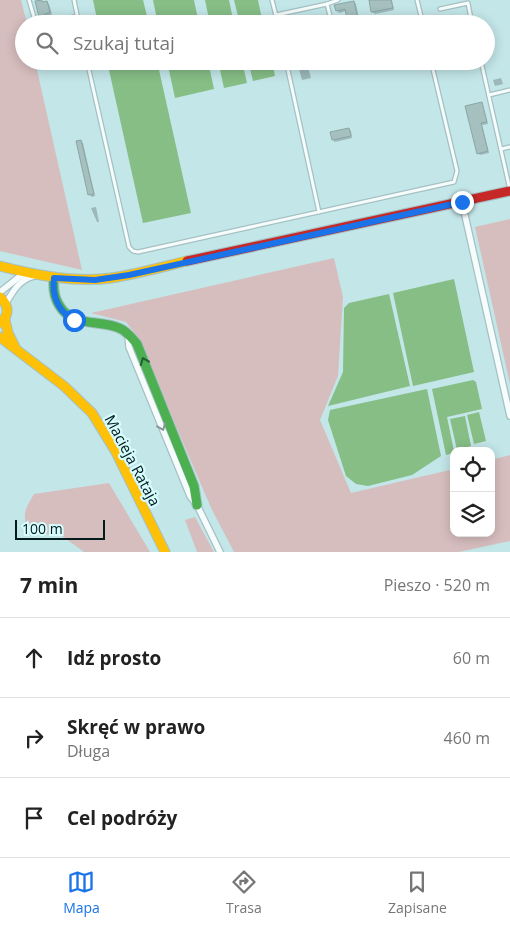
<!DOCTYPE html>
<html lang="pl">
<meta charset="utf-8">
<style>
body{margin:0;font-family:"Open Sans",sans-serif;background:#f6f6f6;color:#222}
.controls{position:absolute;right:15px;bottom:15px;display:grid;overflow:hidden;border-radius:10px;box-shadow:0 2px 12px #0003}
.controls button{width:45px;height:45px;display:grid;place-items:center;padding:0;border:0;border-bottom:1px solid #e0e0e0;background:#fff;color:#222;font:25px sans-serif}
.scale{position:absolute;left:15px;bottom:12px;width:90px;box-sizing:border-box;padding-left:5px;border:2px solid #021b1c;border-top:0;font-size:14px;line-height:18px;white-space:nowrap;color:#021b1c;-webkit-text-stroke:4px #d7fcfe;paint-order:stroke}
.stop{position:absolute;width:15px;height:15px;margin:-11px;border:4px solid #1a73e8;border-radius:50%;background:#fff}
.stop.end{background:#1a73e8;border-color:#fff;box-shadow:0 1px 5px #0008}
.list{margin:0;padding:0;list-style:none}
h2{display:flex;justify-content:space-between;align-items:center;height:65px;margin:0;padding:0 20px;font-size:21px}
h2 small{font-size:16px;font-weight:400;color:#767676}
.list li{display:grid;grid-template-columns:32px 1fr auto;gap:15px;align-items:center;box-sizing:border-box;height:80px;padding:0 20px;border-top:1px solid #e0e0e0}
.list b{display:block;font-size:19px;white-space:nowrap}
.list p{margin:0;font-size:16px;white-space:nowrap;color:#767676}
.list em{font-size:16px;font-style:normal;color:#767676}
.icon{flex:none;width:28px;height:28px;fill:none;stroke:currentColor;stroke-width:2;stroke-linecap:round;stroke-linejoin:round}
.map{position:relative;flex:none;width:510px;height:552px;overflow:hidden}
.search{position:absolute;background:#fff;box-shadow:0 2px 12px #0003;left:15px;right:15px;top:15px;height:55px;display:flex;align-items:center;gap:12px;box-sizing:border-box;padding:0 18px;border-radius:28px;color:#767676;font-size:19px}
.sheet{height:305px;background:#fff}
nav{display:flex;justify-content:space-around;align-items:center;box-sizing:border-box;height:70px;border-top:1px solid #e0e0e0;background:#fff;font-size:14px;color:#767676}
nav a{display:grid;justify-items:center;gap:2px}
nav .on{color:#1a73e8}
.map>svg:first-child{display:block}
.green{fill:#d7bebe}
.water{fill:#86be86}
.shadow{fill:#0003}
.building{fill:#a5c0bf;stroke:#8ba6a4}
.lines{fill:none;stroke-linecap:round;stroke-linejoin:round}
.lane-casing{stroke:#a5c1c3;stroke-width:5.5}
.street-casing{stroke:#a5c1c3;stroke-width:8}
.fast-casing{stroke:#a5c1c3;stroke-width:11}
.slow-casing{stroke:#a5c1c3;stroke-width:11}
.jam-casing{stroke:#a5c1c3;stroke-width:11}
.lane{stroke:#f6fbfc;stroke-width:3}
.street{stroke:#f6fbfc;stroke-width:5.5}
.fast{stroke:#4caf50;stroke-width:9}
.slow{stroke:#ffc107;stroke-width:9}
.jam{stroke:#c62828;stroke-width:9}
.oneway{stroke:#235e33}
.oneway2{stroke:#889697}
.route{stroke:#1a73e8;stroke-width:6}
.labels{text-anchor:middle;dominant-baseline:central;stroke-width:4.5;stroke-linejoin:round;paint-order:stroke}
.street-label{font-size:15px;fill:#021b1c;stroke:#d7fcfe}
</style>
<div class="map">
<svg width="510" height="552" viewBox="0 0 510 552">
<rect width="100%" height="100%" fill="#c3e6e8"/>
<g class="green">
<polygon points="0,0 21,0 27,24 24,24 24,61 35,61 82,270 0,251"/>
<polygon points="510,219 510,384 475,227"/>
<polygon points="334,258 343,297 338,376 320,420 351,493 454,469 454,533 491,533 491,460 510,455 510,541 459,552 234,552 212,510 137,336 126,322 91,313"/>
<path d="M109 483 150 552H84L62 536 28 532C22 514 25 509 34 494Z"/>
<polygon points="195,517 214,552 197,552 185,520"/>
</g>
<g class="water">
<polygon points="93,0 143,0 149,24 98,24"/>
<polygon points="153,0 194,0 199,24 158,24"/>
<polygon points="205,0 229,0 234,24 210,24"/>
<polygon points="234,0 258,0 263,24 240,24"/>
<polygon points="107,61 157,61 191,213 143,223"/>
<polygon points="167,61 208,61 214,89 175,98"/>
<polygon points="218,61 242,61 247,83 224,88"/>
<polygon points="248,61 272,61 275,76 253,81"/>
<polygon points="454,279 474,372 413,386 393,293"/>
<polygon points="389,294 410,386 328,406 343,372 344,308 349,303"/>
<polygon points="473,380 476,382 482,409 447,417 454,451 454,453 446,455 432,389"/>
<polygon points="427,389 441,456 412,475 368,486 356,484 346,476 328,420 330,410"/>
<polygon points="479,412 486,441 474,444 467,415"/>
<polygon points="465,416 471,446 457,450 450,419"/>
</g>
<g class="shadow">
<polygon points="370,0 392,0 394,10 375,14 372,12"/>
<polygon points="37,2 47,2 49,4 52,14 42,19 40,17"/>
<polygon points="354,2 356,4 360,24 349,24 346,11 339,13 337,10"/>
<polygon points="391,21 393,24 381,24"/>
<polygon points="308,67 311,78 302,80 299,69"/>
<polygon points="501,78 503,84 495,86 493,80"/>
<polygon points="482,104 488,124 482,125 489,153 480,155 478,153"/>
<polygon points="349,129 351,131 352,138 335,142 333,140"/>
<polygon points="81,141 83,143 95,196 92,197 89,194"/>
<polygon points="96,207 99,222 97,222 91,208"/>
</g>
<g class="building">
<polygon points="42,0 42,2 47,1 50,12 39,17 35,1"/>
<polygon points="369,0 391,0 393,8 371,12"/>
<polygon points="354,1 359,24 348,24 345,9 336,11 334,5"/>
<polygon points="482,102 487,122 481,123 488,151 477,154 465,106"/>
<polygon points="349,128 351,136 332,140 330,132"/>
<polygon points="81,140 94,194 88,195 76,141"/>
</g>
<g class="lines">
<defs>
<g id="lane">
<polyline points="29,0 36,24"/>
<polyline points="74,0 79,24"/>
<polyline points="272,0 278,24"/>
<polyline points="417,0 423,24"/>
<polyline points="440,9 468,3 472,24"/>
<polyline points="276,15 327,4"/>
<polyline points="50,24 77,16"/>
<polyline points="332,24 327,4 338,0"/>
<polyline points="87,61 129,247 133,251 138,252 454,182 457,171 431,61"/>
<polyline points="286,61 319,212"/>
<polyline points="481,61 510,190"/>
<polyline points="489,95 510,90"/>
<polyline points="501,149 510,147"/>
</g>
<g id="street">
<polyline points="462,202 510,416"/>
<polyline points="0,292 19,277 27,274"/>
<path d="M6 303C13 291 20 279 34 276"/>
<polyline points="128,335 129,347 190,496 197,505 220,552"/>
</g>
<path id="fast" d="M54 278C53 287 54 297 59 305 72 328 99 319 119 328 127 331 132 338 137 344L194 486 197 505"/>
<g id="slow">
<path d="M0 266C35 275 75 283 111 278 137 274 162 267 187 261"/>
<path d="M0 297C9 306 10 315 0 323"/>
<polyline points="5,320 8,333 15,347"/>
<polyline points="0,337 64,386 92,413 116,452 165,552"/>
</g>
<polyline id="jam" points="187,261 510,191"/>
</defs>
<use href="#lane" class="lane-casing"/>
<use href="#street" class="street-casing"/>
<use href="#fast" class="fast-casing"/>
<use href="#slow" class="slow-casing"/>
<use href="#jam" class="jam-casing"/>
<use href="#lane" class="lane"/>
<use href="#street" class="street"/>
<use href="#fast" class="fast"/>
<use href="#slow" class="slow"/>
<use href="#jam" class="jam"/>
</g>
<defs><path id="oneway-chevron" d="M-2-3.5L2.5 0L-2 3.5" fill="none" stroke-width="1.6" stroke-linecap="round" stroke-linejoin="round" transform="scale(1.25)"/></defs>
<use class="oneway" href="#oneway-chevron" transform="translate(144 361) rotate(-112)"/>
<use class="oneway2" href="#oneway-chevron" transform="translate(162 427) rotate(68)"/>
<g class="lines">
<path class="route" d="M74 320C58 311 52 296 54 278L95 280 129 275 462 202"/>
</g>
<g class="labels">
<g class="street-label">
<text transform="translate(133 460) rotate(62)">Macieja Rataja</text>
</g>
</g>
</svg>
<div class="controls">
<button><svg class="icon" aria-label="locate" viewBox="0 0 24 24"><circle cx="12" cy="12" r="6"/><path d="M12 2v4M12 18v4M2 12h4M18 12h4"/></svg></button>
<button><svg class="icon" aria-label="layers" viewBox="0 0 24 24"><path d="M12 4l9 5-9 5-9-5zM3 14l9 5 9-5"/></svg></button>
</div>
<div class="scale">100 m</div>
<div class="stop" style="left:74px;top:320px"></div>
<div class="stop end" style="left:462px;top:202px"></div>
<div class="search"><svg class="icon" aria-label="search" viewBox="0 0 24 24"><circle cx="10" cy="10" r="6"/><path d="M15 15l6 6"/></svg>Szukaj tutaj</div>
</div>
<section class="sheet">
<h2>7 min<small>Pieszo · 520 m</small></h2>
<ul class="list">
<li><svg class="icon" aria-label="ahead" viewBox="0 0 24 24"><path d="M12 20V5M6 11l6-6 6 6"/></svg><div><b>Idź prosto</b></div><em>60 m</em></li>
<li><svg class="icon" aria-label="right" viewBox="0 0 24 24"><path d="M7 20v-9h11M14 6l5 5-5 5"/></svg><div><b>Skręć w prawo</b><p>Długa</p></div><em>460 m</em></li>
<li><svg class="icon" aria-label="arrive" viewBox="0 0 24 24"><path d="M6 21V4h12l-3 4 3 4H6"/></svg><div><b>Cel podróży</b></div></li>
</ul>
</section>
<nav>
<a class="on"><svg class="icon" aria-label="map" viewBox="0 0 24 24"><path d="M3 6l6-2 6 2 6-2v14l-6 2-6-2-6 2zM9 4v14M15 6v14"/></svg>Mapa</a>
<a><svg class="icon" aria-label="directions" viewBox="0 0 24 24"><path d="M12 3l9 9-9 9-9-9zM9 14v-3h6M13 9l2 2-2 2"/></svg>Trasa</a>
<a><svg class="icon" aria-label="saved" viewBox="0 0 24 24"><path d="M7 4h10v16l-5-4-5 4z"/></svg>Zapisane</a>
</nav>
